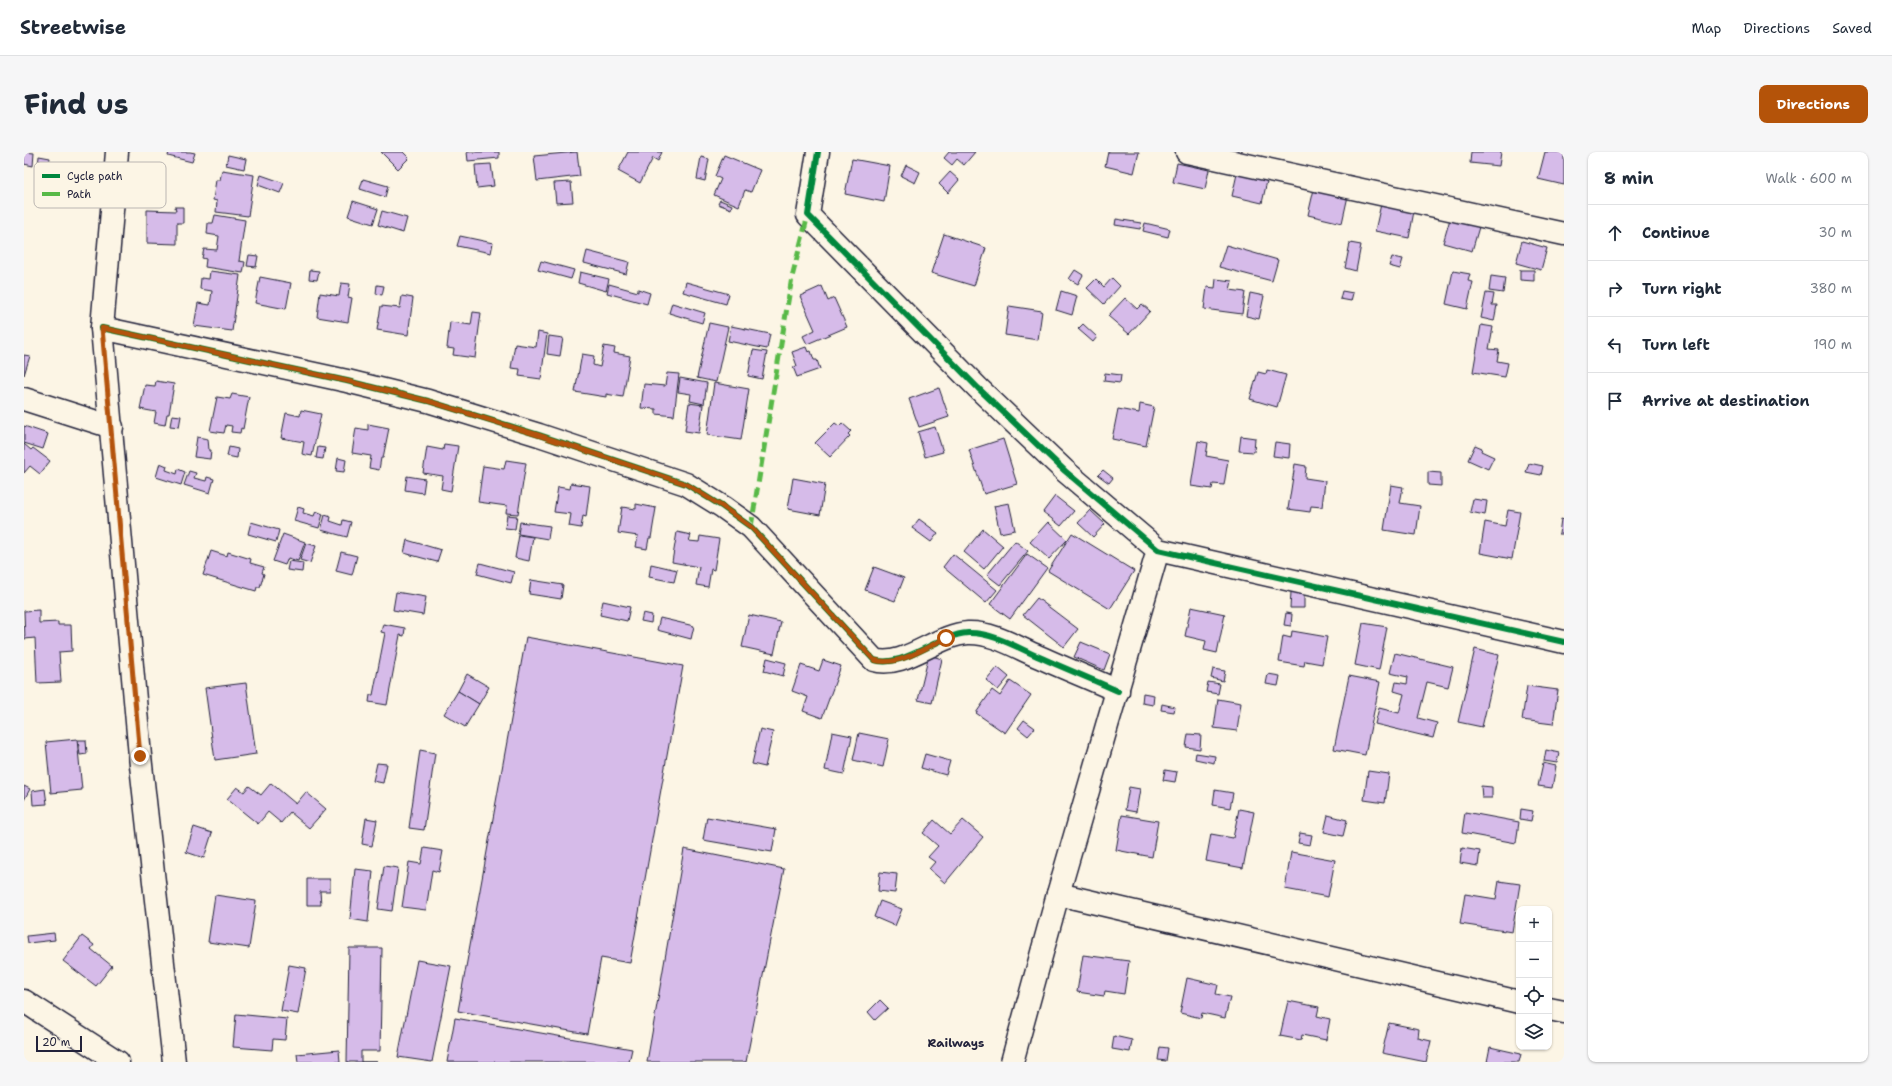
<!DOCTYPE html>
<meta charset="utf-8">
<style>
body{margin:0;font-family:"Shantell Sans",sans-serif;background:#f6f6f7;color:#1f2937}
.controls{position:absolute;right:12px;bottom:12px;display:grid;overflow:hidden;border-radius:8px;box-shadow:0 1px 3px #0004}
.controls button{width:36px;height:36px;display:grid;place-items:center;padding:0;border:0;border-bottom:1px solid #e0e1e3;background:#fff;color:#1f2937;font:20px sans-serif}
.scale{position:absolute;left:12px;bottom:10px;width:46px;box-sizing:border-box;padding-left:4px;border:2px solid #22223b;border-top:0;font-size:11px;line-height:14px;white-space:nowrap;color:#22223b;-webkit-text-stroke:3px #fcf5e5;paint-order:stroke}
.stop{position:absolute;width:12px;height:12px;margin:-9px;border:3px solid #b45309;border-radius:50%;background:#fff}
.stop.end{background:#b45309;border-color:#fff;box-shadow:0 1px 4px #0008}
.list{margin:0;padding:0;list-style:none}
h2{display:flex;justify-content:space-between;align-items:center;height:52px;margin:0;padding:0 16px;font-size:17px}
h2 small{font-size:13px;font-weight:400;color:#747a83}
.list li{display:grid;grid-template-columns:26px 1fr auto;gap:12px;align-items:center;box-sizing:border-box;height:56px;padding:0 16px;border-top:1px solid #e0e1e3}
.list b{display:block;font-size:15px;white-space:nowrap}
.list em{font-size:13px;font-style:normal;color:#747a83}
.icon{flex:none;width:22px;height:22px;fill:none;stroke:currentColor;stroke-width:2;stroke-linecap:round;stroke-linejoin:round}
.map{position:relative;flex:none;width:1540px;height:910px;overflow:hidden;border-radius:8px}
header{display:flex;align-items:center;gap:24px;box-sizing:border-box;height:56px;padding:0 20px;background:#fff;border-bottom:1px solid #e0e1e3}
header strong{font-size:19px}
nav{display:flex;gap:22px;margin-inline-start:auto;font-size:14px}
.intro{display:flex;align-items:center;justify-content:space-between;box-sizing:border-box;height:96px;padding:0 24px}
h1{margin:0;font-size:28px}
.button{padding:10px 18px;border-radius:8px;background:#b45309;color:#fff;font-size:14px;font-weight:700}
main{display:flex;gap:24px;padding:0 24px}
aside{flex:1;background:#fff;border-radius:8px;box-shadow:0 1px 3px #0004}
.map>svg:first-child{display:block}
.building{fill:#d6bbe9;stroke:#22223b}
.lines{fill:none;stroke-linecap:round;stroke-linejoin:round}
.minor-casing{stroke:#22223b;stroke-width:25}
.minor{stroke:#fcf5e5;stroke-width:22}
.quiet{stroke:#58b947;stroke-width:5;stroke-dasharray:10 5;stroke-linecap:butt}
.cycleway-casing{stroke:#fcf5e5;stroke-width:8}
.cycleway{stroke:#00873e;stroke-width:6}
.route{stroke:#b45309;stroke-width:5}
.labels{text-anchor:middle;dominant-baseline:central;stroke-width:3;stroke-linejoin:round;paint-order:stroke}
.neighbourhood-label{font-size:12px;font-weight:bold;fill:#22223b;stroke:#fcf5e5}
.key{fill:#fcf5e5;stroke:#bbb6b2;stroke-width:1}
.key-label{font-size:11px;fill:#22223b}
</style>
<header>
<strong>Streetwise</strong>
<nav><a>Map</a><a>Directions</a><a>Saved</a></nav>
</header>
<div class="intro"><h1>Find us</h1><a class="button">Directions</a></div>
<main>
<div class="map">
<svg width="1540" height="910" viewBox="0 0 1540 910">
<rect width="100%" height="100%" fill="#fcf5e5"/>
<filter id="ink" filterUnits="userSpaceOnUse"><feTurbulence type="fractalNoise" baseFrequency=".025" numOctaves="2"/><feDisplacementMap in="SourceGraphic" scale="8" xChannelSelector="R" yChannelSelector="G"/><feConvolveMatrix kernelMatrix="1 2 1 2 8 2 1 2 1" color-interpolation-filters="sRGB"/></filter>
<g filter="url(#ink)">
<g class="building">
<polygon points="0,0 10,1 9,14 0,12"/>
<polygon points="145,0 166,0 171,1 168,10 144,4"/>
<polygon points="357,0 379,0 385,6 374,17"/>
<polygon points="443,0 475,0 475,6 444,9"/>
<polygon points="553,0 556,24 513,29 510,4"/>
<polygon points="604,0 638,0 634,9 629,6 616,31 594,19"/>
<polygon points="925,0 951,0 940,13 933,7 928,13 920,6"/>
<polygon points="1084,0 1115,0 1110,21 1081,14"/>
<polygon points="1447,0 1477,0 1475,14 1446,11"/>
<polygon points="1521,0 1540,0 1540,33 1514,27"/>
<polygon points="204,3 222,7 220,17 202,13"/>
<polygon points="700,3 736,18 727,40 721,38 715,54 690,43 697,27 691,24"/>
<polygon points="15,4 26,6 24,18 14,16"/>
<polygon points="677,5 685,7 681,29 673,27"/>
<polygon points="828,7 866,14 860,50 821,42"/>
<polygon points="1153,11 1185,18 1181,37 1149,30"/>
<polygon points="467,12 470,34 453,36 451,13"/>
<polygon points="882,13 896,20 891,31 877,24"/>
<polygon points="198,18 230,23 224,64 192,60 193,49 189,48 192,28 196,28"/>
<polygon points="926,20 935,28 924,41 915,32"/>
<polygon points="1213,22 1243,29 1238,51 1208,44"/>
<polygon points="237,23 260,31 256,41 234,33"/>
<polygon points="339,27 364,34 361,45 336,37"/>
<polygon points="547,30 549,50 532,51 530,31"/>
<polygon points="1290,37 1324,44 1318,71 1284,63"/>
<polygon points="696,48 708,53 707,57 694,52"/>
<polygon points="329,49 354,57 349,72 324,64"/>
<polygon points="1357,52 1390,59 1385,86 1351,79"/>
<polygon points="151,55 159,55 159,71 153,71 153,92 123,91 123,58 152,59"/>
<polygon points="358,59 383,66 379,81 354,73"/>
<polygon points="191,63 221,68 215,109 221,110 219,121 181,115 182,107 178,106 180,97 193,98 195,84 183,82 184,71 189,71"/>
<polygon points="1092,67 1117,71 1116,77 1091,73"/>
<polygon points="1426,67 1455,75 1448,99 1419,91"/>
<polygon points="1121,71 1146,77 1144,85 1119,79"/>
<polygon points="920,82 962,96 950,134 907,121"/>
<polygon points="436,84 469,91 467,101 433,94"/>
<polygon points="1498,89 1523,96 1517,118 1492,111"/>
<polygon points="1326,91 1337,93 1332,119 1321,116"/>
<polygon points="1202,93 1254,108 1248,129 1195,115"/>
<polygon points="563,99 605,110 602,122 560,111"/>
<polygon points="225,103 234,104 232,115 223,114"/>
<polygon points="1368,105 1379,107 1376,117 1365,114"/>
<polygon points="517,109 550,118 547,127 514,118"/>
<polygon points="286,118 295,119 293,128 285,127"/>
<polygon points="1051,118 1059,123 1054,132 1045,127"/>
<polygon points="1496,118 1510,118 1510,129 1496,128"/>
<polygon points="186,119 216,123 208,179 170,174 174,151 186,153 188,139 176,137 177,126 185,127"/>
<polygon points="1429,119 1446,122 1444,129 1449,130 1443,157 1422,152"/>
<polygon points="556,120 585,127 582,139 554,131"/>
<polygon points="1467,124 1481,126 1479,141 1465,139"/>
<polygon points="236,125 267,131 262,157 231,151"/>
<polygon points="1088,126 1096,134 1080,152 1063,136 1072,127 1080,135"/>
<polygon points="1192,127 1208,129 1206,138 1221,140 1218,162 1180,157 1183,135 1191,136"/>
<polygon points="662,130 705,142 702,152 659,140"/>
<polygon points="317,131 326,132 324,145 328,146 324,170 293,165 296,141 315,144"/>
<polygon points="585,132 614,140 614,137 626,141 623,152 583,141"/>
<polygon points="353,133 360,134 358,143 352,142"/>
<polygon points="798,134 804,149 810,146 823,175 783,192 779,184 791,178 776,144"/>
<polygon points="1037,139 1053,144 1048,163 1032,158"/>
<polygon points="1318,139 1329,141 1327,149 1316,147"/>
<polygon points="1226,141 1240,144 1235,167 1222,164"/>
<polygon points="1462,141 1470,142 1468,153 1473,153 1470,169 1457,166"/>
<polygon points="378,144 389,146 384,183 353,178 357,154 376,156"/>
<polygon points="1101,146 1113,157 1118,152 1126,159 1105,182 1084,164"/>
<polygon points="648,151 681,161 678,171 645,161"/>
<polygon points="985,154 1018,159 1014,188 981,183"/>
<polygon points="449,160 457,161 451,206 429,203 430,197 423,196 426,170 447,173"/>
<polygon points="685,171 704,175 692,230 673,226"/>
<polygon points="1059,172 1073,185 1069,190 1054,177"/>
<polygon points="1457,173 1469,175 1465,197 1475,198 1473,209 1484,211 1481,225 1449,220"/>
<polygon points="707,174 746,182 743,197 704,189"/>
<polygon points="514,180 523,182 517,227 495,224 496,217 487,216 491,192 512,195"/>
<polygon points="525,184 539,186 536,204 523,202"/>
<polygon points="580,194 591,196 590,201 606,204 599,245 582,242 582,245 551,240 558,202 570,204 569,213 576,215"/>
<polygon points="782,195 784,200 787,199 790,208 793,208 796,217 773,225 769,215 773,214 768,200"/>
<polygon points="729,198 743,200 738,227 724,224"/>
<polygon points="0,203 6,204 0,223"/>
<polygon points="1243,218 1262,223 1253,255 1226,247 1234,220 1242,222"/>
<polygon points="643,221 655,222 650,264 632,262 632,257 617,256 620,232 641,234"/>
<polygon points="1081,221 1097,223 1096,231 1080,229"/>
<polygon points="656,226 683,231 680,252 666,249 667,242 654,240"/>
<polygon points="132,229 150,232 145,262 143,262 141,273 130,271 132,260 116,257 121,233 131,234"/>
<polygon points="690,231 725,237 717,288 683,283"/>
<polygon points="915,236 925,265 895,275 885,247"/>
<polygon points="208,242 225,245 219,277 217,276 216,281 207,280 208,274 202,273 200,281 186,279 193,245 206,247"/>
<polygon points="665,251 679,253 675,281 661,279"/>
<polygon points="1116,252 1130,255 1122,294 1088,287 1094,257 1115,261"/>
<polygon points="277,258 297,262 288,304 278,302 280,290 257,286 262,261 276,264"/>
<polygon points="148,263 157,264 155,275 146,274"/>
<polygon points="811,271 815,274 818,271 827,279 824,282 826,284 806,305 791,291"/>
<polygon points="344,272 365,276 359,306 357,306 355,318 345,316 347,304 328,301 332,276 344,278"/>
<polygon points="0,274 24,282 19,297 0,291"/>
<polygon points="911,275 919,300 901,305 894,280"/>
<polygon points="1217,284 1231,286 1230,300 1215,299"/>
<polygon points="173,285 184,287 185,298 187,298 186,307 170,305"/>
<polygon points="979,287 993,332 960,342 945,298"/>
<polygon points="1174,289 1184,291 1182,304 1204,308 1200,333 1189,332 1188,337 1167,334"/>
<polygon points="1251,290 1266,292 1265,306 1249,304"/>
<polygon points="0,292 7,298 9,296 26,309 16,322 6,314 0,321"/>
<polygon points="420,292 434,294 427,339 417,337 419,324 399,321 403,295 419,298"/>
<polygon points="1451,293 1458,296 1457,299 1470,305 1464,317 1444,308"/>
<polygon points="205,295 214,297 213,306 203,304"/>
<polygon points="294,295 301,296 299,307 292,306"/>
<polygon points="314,306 322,308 320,320 312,319"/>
<polygon points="482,308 502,311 494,362 482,361 483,354 454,350 459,314 480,317"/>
<polygon points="136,311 143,314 142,318 153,322 154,317 161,320 157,333 132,325"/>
<polygon points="1505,311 1519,314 1517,323 1502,320"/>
<polygon points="1271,312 1282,314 1281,326 1301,329 1298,355 1287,354 1286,360 1264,357"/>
<polygon points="1079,318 1089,326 1085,331 1074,323"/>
<polygon points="165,319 172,321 170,326 182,329 183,325 190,327 186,341 160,333"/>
<polygon points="1404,320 1417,321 1417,334 1404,333"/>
<polygon points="383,324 401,327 399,341 381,338"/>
<polygon points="769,326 801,332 796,363 764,357"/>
<polygon points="547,331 566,334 562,365 559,364 557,376 545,374 547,362 530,360 534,335 546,337"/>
<polygon points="1367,333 1379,335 1376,351 1396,354 1392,383 1360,378"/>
<polygon points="1031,344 1050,359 1037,374 1019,360"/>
<polygon points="1449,347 1463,349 1461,363 1446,360"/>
<polygon points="985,351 991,378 976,381 970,354"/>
<polygon points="612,352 632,356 627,386 625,386 623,397 612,395 614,384 594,381 598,355 612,357"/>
<polygon points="274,355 280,357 279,361 290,364 292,359 299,362 295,376 270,369"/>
<polygon points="1066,358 1081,372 1069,385 1054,371"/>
<polygon points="1484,358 1496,360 1488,407 1456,401 1461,370 1481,374"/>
<polygon points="301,363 307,365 306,369 318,373 319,368 327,370 323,385 297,378"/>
<polygon points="483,363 493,364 491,377 481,376"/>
<polygon points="895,367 914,381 907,390 888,376"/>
<polygon points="1537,367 1540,368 1540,382 1535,382"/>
<polygon points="227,370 255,378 252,390 224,382"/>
<polygon points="496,370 526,374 524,387 494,382"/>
<polygon points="1024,370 1043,388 1025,407 1006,390"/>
<polygon points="959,377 979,394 960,417 940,400"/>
<polygon points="653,380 667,383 665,389 675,390 676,384 695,387 690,418 687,417 684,435 672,433 675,415 648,410"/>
<polygon points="1048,381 1110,419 1086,457 1024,419"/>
<polygon points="259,382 281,390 274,409 264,406 261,413 249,409"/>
<polygon points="495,383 509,385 505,409 491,406"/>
<polygon points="383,388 417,398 413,410 380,401"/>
<polygon points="991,389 1004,399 976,433 963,423"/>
<polygon points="282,391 292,394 286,411 276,408"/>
<polygon points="187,399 203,404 204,400 227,407 226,411 240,415 238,421 240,422 236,435 233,435 232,439 179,423"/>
<polygon points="317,400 333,404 328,423 312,419"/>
<polygon points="929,402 973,438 962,451 919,415"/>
<polygon points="1003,402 1023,416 986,467 966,452"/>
<polygon points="265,409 279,411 278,420 263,418"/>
<polygon points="456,411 490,420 487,431 453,422"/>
<polygon points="627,412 653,418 650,430 625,425"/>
<polygon points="850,415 880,426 871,449 841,438"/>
<polygon points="507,428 539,433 537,447 505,442"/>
<polygon points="372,440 402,445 399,463 369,458"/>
<polygon points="1267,440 1280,441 1280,456 1266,456"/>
<polygon points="1013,446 1054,477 1040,495 999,463"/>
<polygon points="579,449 606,455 603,469 576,463"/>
<polygon points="1167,455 1201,462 1193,501 1180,498 1182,489 1161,484"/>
<polygon points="15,458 15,471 34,470 34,473 47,473 48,499 35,500 37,530 13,531 11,486 1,487 0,459"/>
<polygon points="619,461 628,463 627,471 617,469"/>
<polygon points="1262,461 1268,462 1267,474 1260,473"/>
<polygon points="725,463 757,470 750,502 718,495"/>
<polygon points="636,466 670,474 667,487 633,478"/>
<polygon points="1339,471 1363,475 1355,518 1331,513"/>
<polygon points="359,472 381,476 380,484 376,483 363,553 345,550 346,543 349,543 361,481 357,480"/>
<polygon points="1268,479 1303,485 1298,512 1281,509 1280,514 1255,510 1259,484 1267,486"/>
<polygon points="502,485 659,514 606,811 577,806 563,882 434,859"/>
<polygon points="1057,490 1086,502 1080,518 1050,505"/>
<polygon points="1451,497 1475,503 1458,575 1434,570"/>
<polygon points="1371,501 1429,515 1424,535 1403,530 1394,566 1413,571 1409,586 1351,572 1355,556 1375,561 1380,542 1370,539 1372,530 1383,532 1384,525 1366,521"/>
<polygon points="905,503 918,507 908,551 894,548"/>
<polygon points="743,506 762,511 759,524 740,519"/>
<polygon points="799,508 817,514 798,566 779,559 784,545 768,539 777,513 795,519"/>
<polygon points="973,515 985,525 974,538 962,528"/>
<polygon points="1189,517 1201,519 1199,529 1187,526"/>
<polygon points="443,522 465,535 455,552 434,539"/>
<polygon points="1244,522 1256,524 1254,534 1242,532"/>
<polygon points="1325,524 1356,530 1341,603 1310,597"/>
<polygon points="986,529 1007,543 981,581 952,561 968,538 976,544"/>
<polygon points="1184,530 1196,532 1194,542 1182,540"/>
<polygon points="222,531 232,602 191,608 181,536"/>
<polygon points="1503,534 1534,538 1529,572 1498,568"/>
<polygon points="434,539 455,552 441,575 420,562"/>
<polygon points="1119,541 1130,543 1129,553 1118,551"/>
<polygon points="1194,547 1217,551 1213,579 1190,576"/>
<polygon points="1138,552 1151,555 1150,560 1137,558"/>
<polygon points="1000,568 1011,576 1004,584 994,576"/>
<polygon points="736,577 749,580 741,615 728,612"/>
<polygon points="808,580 828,584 820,622 801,618"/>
<polygon points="835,581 865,587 859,615 829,608"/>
<polygon points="1164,582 1177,583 1176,597 1162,595"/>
<polygon points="53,587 58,638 27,641 22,590"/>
<polygon points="54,588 62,588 63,602 56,603"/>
<polygon points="396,598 411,601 400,678 385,676"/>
<polygon points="1522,598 1535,601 1533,611 1520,609"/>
<polygon points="1172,601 1191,604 1190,611 1171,607"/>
<polygon points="901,602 926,609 922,623 897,616"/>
<polygon points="353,611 363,612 359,631 349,629"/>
<polygon points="1519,611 1532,614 1528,636 1514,634"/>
<polygon points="1141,618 1153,620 1151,630 1139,628"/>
<polygon points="1344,619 1365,622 1361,651 1340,648"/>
<polygon points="247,631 272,652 282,640 302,657 285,676 266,660 257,671 244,660 234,672 203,647 213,635 220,640 225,634 237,643"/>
<polygon points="0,634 6,637 0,648"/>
<polygon points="1457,634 1468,635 1468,646 1458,646"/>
<polygon points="1105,635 1116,637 1112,660 1101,658"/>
<polygon points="21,637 23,652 9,653 8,639"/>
<polygon points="1191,638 1209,641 1206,656 1189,653"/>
<polygon points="1215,657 1230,660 1219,716 1182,709 1187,682 1209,686"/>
<polygon points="1497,657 1509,659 1507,669 1496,667"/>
<polygon points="1441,660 1495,670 1492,691 1438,681"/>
<polygon points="1098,663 1134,669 1128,705 1092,698"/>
<polygon points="1304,663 1323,668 1319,684 1300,680"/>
<polygon points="683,665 752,677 748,700 679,688"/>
<polygon points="342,666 353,668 348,694 338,692"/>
<polygon points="910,668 926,682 939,668 959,685 921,731 905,717 911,710 904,705 914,694 899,681"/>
<polygon points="170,675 188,681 180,706 162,700"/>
<polygon points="1276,681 1288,683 1286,693 1274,691"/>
<polygon points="400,696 419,699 415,720 408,718 402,758 378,755 385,710 397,712"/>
<polygon points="1438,696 1456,699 1454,714 1436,711"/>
<polygon points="660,697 760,717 722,910 623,910"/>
<polygon points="1267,700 1311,708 1304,745 1261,737"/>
<polygon points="360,714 374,716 368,759 354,757"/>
<polygon points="331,717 349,719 344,770 326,767"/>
<polygon points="856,720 873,722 871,741 854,739"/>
<polygon points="283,727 306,727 306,739 296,739 297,753 283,753"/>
<polygon points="1475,729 1496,732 1488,780 1436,772 1441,742 1472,747"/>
<polygon points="191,743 232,749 225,796 184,790"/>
<polygon points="856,749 878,757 871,774 850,765"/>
<polygon points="30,781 31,788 4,791 3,784"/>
<polygon points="58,784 70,793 67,797 88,814 72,834 39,809"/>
<polygon points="325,796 358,796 356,899 337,899 337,910 353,910 323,910"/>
<polygon points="1059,803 1105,809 1100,842 1081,839 1080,844 1053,840"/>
<polygon points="393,808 427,814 408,910 374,905"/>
<polygon points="265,813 282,816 274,862 257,859"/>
<polygon points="1163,826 1194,833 1192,842 1206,845 1201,866 1178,861 1177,866 1156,861"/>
<polygon points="856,848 864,856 851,868 844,860"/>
<polygon points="1264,849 1295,855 1293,864 1306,867 1302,888 1278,883 1277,888 1256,884"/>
<polygon points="212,862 263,867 261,888 249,887 248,898 209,895"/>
<polygon points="431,866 608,897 605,910 423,910"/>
<polygon points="1365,871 1395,877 1394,886 1407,889 1402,910 1358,901"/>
<polygon points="1090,884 1108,888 1106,900 1088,897"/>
<polygon points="1136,895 1144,896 1142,909 1134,908"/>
<polygon points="1466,895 1497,902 1495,910 1463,910"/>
<polygon points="315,898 316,910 274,910 273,902"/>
</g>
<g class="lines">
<defs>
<g id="minor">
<polyline points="93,0 78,176 116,604 150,910"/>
<polyline points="794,0 784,63 954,236 1041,319 1134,398 1540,490"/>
<polyline points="1163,0 1540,82"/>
<path d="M78 176 323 229 404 249 515 283 662 332 699 355 727 375 850 508C880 517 912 483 944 481 968 480 992 495 1013 504 1040 516 1067 527 1094 539"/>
<polyline points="0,247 88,275"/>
<polyline points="1034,742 1495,850"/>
<polyline points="0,849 94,910"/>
<polyline points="1525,857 1540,860"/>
<polyline points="988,910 1034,742 1134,398"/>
</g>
</defs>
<use href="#minor" class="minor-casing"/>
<use href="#minor" class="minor"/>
<polyline class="quiet" points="727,375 768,125 784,63"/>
<defs>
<g id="cycleway">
<polyline points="794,0 784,63 954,236 1041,319 1134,398 1540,490"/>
<path d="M78 176 323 229 404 249 515 283 662 332 699 355 727 375 850 508C880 517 912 483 944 481 968 480 992 495 1013 504 1040 516 1067 527 1094 539"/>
</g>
</defs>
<use href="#cycleway" class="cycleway-casing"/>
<use href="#cycleway" class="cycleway"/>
</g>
</g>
<g class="lines" filter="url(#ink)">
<path class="route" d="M116 604 78 176 323 229 404 249 514 283 662 332 699 355 727 375 850 508C874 515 901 496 922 486"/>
</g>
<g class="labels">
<g class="neighbourhood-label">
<text x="932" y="891">Railways</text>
</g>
</g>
<rect x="10" y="10" width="132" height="46" rx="6" class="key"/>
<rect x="18" y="22" width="18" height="4" fill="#00873e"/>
<rect x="18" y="40" width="18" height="4" fill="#58b947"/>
<g class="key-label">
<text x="43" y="28">Cycle path</text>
<text x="43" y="46">Path</text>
</g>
</svg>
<div class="controls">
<button>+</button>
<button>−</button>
<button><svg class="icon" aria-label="locate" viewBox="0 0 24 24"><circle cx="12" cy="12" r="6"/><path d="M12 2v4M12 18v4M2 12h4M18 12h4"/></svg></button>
<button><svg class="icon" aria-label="layers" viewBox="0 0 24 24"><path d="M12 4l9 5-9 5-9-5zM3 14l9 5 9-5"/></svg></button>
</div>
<div class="scale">20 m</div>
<div class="stop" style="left:922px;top:486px"></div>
<div class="stop end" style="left:116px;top:604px"></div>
</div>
<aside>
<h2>8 min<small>Walk · 600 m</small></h2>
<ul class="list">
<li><svg class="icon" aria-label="ahead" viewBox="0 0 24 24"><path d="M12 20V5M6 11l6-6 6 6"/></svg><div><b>Continue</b></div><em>30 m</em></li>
<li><svg class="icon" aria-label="right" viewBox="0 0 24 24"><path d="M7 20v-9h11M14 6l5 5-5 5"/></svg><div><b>Turn right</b></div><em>380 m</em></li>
<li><svg class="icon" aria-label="left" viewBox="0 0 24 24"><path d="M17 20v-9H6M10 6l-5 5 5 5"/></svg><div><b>Turn left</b></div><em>190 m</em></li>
<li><svg class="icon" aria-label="arrive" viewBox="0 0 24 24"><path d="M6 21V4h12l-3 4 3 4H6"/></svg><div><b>Arrive at destination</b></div></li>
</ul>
</aside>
</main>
